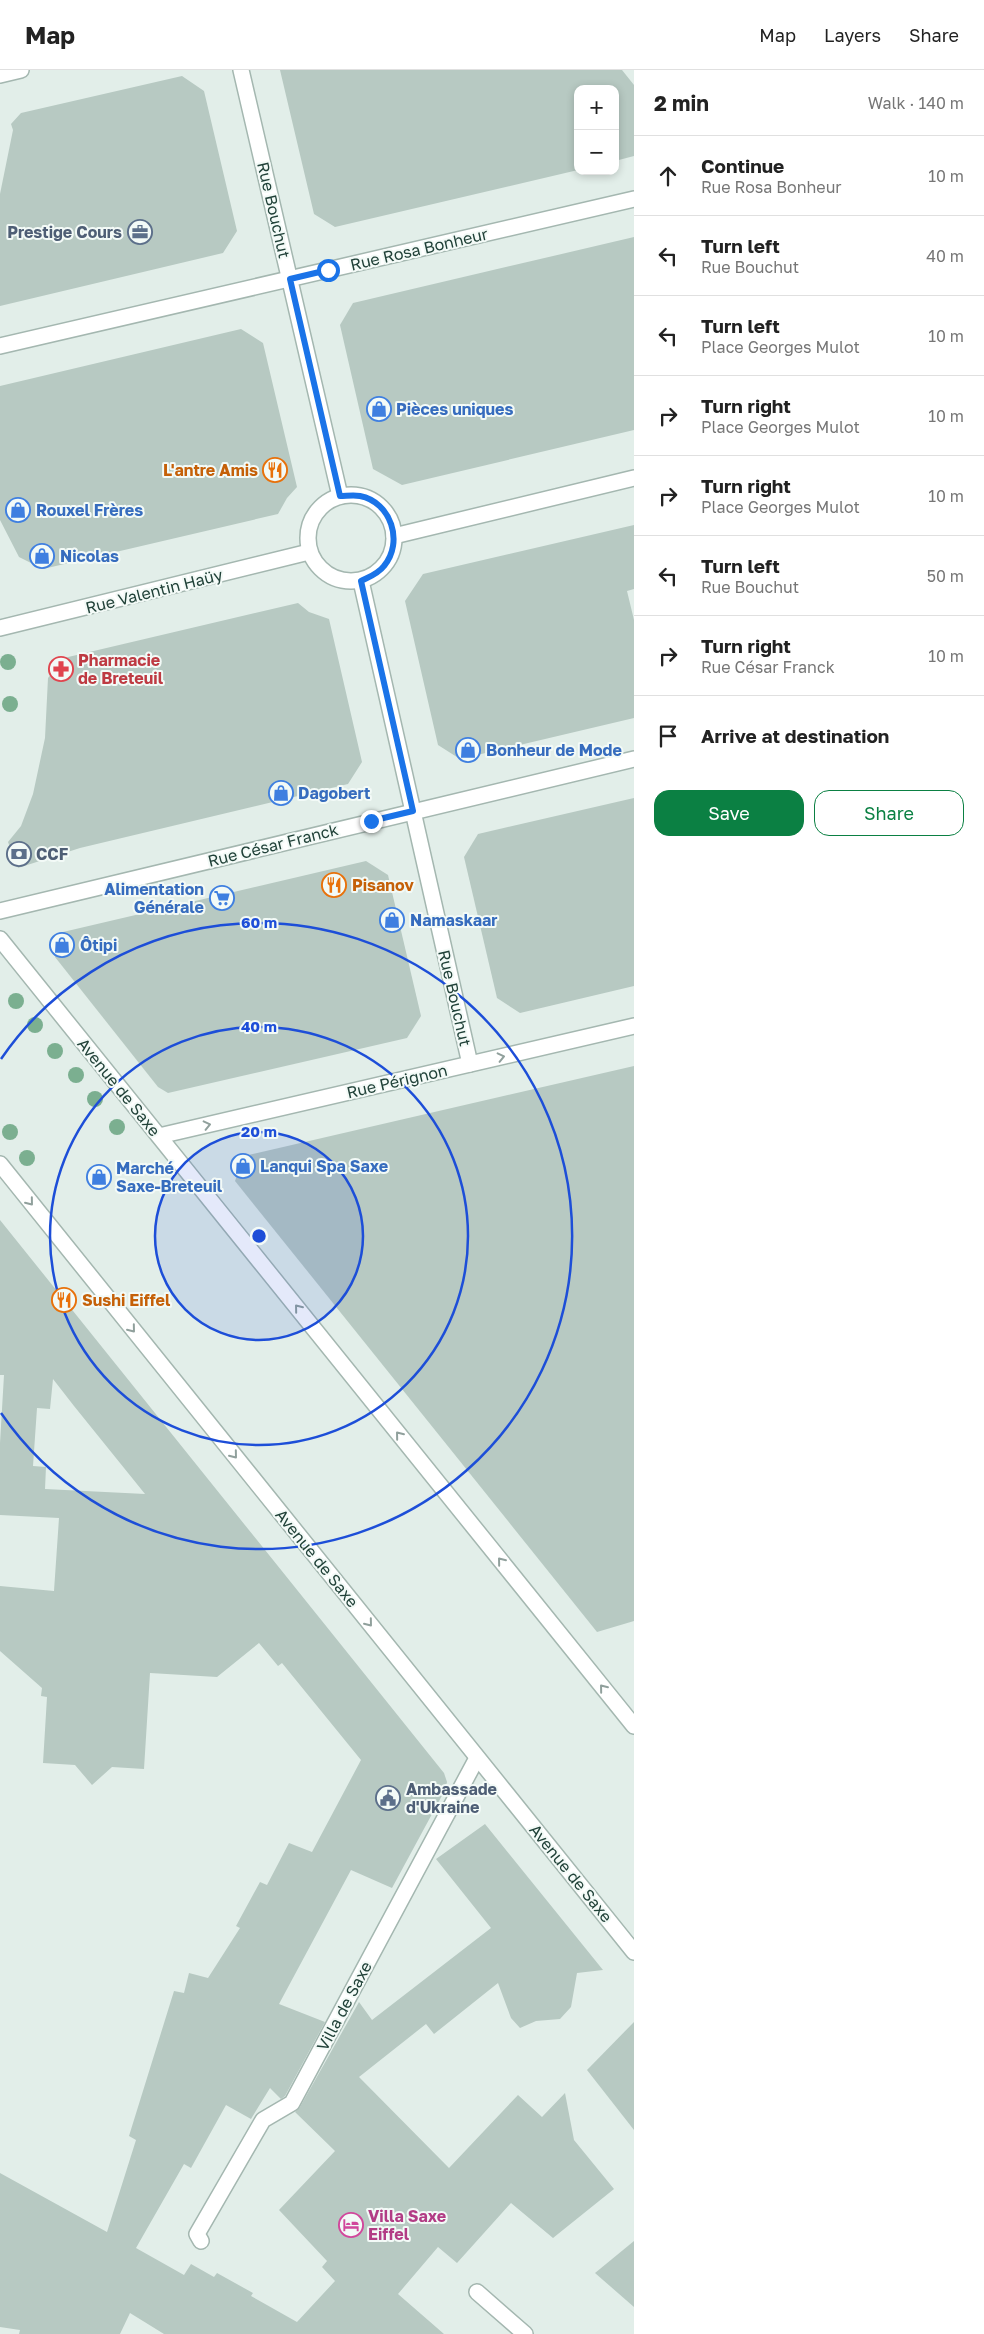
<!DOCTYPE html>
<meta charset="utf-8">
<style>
body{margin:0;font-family:"Golos Text",sans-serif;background:#f6f6f6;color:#222}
.controls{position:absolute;right:15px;top:15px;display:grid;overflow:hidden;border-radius:10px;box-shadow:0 2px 8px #0003}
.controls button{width:45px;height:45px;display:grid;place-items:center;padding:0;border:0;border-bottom:1px solid #e0e0e0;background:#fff;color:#222;font:25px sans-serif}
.stop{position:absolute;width:15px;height:15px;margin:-11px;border:4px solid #1a73e8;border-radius:50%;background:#fff}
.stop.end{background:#1a73e8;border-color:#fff;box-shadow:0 1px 5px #0008}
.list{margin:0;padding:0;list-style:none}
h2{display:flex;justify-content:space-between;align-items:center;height:65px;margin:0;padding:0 20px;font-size:21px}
h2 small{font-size:16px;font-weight:400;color:#767676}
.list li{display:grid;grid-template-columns:32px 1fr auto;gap:15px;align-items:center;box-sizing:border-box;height:80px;padding:0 20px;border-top:1px solid #e0e0e0}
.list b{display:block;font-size:19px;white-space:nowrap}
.list p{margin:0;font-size:16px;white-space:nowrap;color:#767676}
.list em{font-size:16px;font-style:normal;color:#767676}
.actions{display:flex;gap:10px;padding:15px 20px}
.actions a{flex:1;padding:11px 0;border:1px solid #0b8043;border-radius:15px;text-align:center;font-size:18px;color:#0b8043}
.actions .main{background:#0b8043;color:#fff}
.icon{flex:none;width:28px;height:28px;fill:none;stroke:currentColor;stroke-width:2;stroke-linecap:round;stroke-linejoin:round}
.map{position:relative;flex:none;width:634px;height:2264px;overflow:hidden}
header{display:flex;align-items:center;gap:30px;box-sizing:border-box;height:70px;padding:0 25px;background:#fff;border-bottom:1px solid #e0e0e0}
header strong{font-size:24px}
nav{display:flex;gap:28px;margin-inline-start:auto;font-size:18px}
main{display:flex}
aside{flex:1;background:#fff}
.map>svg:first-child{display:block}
.building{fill:#b7c9c2;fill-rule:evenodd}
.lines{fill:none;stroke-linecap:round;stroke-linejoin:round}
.lane-casing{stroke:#a4b7b0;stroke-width:18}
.street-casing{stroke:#a4b7b0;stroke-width:18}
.lane{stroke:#fff;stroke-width:15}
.street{stroke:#fff;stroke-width:15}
.tree{fill:#7baf90}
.oneway{stroke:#90a09c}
.route{stroke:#1a73e8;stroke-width:6}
.ring{fill:none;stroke:#1d4ed8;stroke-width:2.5}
.labels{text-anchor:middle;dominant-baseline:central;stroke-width:4;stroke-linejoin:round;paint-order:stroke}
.street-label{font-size:16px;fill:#204138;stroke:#f3faf7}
.service-label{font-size:16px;font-weight:bold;fill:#4e5e75;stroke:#f3faf7;text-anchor:start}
.shop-label{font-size:16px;font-weight:bold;fill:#366cbe;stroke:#f3faf7;text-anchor:start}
.food-label{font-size:16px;font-weight:bold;fill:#c56008;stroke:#f3faf7;text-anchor:start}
.health-label{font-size:16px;font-weight:bold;fill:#be3a42;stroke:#f3faf7;text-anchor:start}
.hotel-label{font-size:16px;font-weight:bold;fill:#b23c85;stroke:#f3faf7;text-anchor:start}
.centre{fill:#1d4ed8;stroke:#f3faf7;stroke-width:2.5}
.ring-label{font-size:15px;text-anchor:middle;font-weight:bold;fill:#1d4ed8;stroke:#f3faf7;stroke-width:4;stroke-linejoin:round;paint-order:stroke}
</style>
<header>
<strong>Map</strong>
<nav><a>Map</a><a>Layers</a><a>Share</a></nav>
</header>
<main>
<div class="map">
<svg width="634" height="2264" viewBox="0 0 634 2264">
<rect width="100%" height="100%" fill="#e2eee9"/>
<g class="building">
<polygon points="280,0 622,0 634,15 634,86 615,91 615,19 578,19 578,100 335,157 314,144"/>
<polygon points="182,6 204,21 237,161 223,183 0,236 0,124 13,60 11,54 21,43"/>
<polygon points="634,167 634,360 402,415 373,399 340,255 353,233"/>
<polygon points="241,259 263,273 297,417 287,428 278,444 43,499 19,487 0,450 0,316"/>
<polygon points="634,455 634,519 627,521 634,550 634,648 460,689 438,675 405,531 423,504"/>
<polygon points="298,533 309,542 329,549 362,692 348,714 80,778 18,798 8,772 21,756 33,724 45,668 48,608 64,588"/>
<polygon points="634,728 634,916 520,943 497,928 464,787 478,764"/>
<polygon points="366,791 388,805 421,946 407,968 168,1023 158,1017 55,887 63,862"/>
<polygon points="634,996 634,1551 597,1562 235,1111 244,1086"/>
<path d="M0 1150 444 1703 447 1712 445 1720 392 1818 351 1800 279 1934 325 1952 285 2026 281 2029 270 2018 251 2049 226 2035 191 2098 184 2094 136 2178 184 2205 191 2194 214 2207 217 2203 253 2223 251 2226 297 2252 335 2211 322 2197 327 2191 279 2140 335 2081 295 2042 300 2037 359 1932 372 1950 491 1858 436 1789 485 1754 603 1900 577 1903 571 1937 560 1949 536 1951 520 1958 511 1948 498 1913 434 1964 426 1954 359 2007 449 2098 518 2025 542 2047 565 2023 574 2070 614 2119 553 2168 511 2133 457 2193 438 2177 398 2224 444 2264H164L130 2243 120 2264H19L20 2260 0 2257V2103L107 2162 136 2070 129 2066 174 1921 184 1923 189 1903 208 1908 240 1858 236 1856 260 1812 267 1815 289 1773 312 1782 361 1690 282 1593 278 1596 259 1573 217 1607 150 1603 144 1699 112 1697 92 1715 75 1695 43 1693 47 1627 41 1626 42 1618 0 1581V1516L54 1521 59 1448 0 1445V1373L4 1305H0ZM53 1309 74 1336 145 1424 45 1419 46 1397 33 1396 37 1338 50 1339Z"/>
<polygon points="634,1952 634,2060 587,2000"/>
<polygon points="634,2171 634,2237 595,2203"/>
</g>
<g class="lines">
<defs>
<g id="lane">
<polyline points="201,2171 197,2164 263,2050 292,2033 477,1688"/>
<polyline points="477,2222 525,2264"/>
</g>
<g id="street">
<polyline points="241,0 340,426"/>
<polyline points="0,5 21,0"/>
<polyline points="0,276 634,129"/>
<circle cx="351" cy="468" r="43"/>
<polyline points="394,466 634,408"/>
<polyline points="361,511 470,994"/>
<polyline points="0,558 309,482"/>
<polyline points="0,841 634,689"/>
<polyline points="0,869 634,1656"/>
<polyline points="159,1066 634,956"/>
<polyline points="0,1094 634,1882"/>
</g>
</defs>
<use href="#lane" class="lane-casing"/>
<use href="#street" class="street-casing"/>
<use href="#lane" class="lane"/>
<use href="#street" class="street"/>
</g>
<g class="tree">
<circle cx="8" cy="592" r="8"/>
<circle cx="10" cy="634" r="8"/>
<circle cx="16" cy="931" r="8"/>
<circle cx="35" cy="955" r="8"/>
<circle cx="55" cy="981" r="8"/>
<circle cx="76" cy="1005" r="8"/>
<circle cx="95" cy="1029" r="8"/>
<circle cx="117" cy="1057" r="8"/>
<circle cx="10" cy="1062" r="8"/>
<circle cx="27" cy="1088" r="8"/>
</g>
<defs><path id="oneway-chevron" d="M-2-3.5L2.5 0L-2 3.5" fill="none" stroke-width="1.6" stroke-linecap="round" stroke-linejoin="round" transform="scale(1.25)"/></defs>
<g class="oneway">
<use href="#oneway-chevron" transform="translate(501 987) rotate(-13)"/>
<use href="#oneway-chevron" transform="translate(207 1055) rotate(-13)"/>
<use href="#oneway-chevron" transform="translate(30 1132) rotate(51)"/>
<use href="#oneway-chevron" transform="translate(298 1238) rotate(-129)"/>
<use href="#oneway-chevron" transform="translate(132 1259) rotate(51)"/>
<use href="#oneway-chevron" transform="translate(399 1365) rotate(-129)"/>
<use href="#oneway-chevron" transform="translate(234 1385) rotate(51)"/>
<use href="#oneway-chevron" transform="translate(501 1491) rotate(-129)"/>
<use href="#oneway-chevron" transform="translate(369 1553) rotate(51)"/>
<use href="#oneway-chevron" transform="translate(603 1618) rotate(-129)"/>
</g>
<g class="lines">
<path class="route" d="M328 200 290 209 340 426C346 426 354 425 360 426 391 432 404 472 384 496 378 504 369 507 361 511L413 741 371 751"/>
</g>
<circle cx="259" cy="1166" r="104" fill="#1d4ed8" fill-opacity=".12"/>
<g class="ring">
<circle cx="259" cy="1166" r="104"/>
<circle cx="259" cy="1166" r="209"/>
<path d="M1 989A313 313 0 1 1 1 1343"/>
</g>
<defs>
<symbol id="office-ring" viewBox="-11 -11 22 22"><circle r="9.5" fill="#f3faf7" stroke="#5c6f8a" stroke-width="1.5"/><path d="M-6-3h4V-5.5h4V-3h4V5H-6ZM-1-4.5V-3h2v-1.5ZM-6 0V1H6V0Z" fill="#5c6f8a"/></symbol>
<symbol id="shop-ring" viewBox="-11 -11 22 22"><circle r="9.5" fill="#f3faf7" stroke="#3f7fe0" stroke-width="1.5"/><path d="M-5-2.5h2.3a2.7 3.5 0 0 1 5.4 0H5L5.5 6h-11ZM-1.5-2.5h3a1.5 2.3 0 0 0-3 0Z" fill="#3f7fe0"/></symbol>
<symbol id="restaurant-ring" viewBox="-11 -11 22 22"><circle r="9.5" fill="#f3faf7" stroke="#e8710a" stroke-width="1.5"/><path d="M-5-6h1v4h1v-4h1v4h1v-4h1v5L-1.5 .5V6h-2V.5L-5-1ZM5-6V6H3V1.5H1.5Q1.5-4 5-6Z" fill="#e8710a"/></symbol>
<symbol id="pharmacy-ring" viewBox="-11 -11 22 22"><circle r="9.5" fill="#f3faf7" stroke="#e0444e" stroke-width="1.5"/><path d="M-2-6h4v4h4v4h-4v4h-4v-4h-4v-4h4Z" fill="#e0444e"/></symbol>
<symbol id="bank-ring" viewBox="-11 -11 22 22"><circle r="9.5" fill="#f3faf7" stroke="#5c6f8a" stroke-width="1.5"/><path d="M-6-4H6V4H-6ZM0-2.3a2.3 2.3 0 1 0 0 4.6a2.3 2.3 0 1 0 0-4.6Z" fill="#5c6f8a"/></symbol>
<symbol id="supermarket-ring" viewBox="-11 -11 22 22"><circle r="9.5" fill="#f3faf7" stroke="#3f7fe0" stroke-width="1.5"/><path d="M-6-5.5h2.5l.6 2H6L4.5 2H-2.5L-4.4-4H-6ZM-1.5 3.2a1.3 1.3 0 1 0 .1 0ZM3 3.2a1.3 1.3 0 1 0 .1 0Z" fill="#3f7fe0"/></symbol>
<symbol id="civic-ring" viewBox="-11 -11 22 22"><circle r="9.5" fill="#f3faf7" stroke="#5c6f8a" stroke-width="1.5"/><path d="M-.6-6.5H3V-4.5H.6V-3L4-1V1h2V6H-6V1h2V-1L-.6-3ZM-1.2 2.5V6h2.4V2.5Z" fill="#5c6f8a"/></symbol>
<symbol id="hotel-ring" viewBox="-11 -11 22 22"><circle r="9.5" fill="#f3faf7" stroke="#d1479c" stroke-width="1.5"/><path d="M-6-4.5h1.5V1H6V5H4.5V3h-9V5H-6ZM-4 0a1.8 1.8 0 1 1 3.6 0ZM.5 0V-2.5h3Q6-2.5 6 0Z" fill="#d1479c"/></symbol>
</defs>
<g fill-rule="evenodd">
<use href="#office-ring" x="126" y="148" width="28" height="28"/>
<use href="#shop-ring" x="365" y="325" width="28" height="28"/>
<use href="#restaurant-ring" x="261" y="386" width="28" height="28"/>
<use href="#shop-ring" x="4" y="426" width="28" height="28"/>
<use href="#shop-ring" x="28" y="472" width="28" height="28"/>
<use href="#pharmacy-ring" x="47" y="585" width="28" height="28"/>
<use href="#shop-ring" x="454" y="666" width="28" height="28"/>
<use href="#shop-ring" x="267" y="709" width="28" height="28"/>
<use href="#bank-ring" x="5" y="770" width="28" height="28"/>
<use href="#restaurant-ring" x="320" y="801" width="28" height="28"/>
<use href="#supermarket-ring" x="208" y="814" width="28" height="28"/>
<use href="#shop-ring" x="378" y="836" width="28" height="28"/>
<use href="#shop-ring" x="48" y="861" width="28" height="28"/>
<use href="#shop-ring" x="229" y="1082" width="28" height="28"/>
<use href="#shop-ring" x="85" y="1093" width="28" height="28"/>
<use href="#restaurant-ring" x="50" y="1216" width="28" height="28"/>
<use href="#civic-ring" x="374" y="1714" width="28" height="28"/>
<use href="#hotel-ring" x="337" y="2141" width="28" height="28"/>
</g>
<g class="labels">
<g class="street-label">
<text transform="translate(274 140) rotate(77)">Rue Bouchut</text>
<text transform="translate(419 179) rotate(-13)">Rue Rosa Bonheur</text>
<text transform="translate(154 521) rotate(-14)">Rue Valentin Haüy</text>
<text transform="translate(273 775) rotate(-14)">Rue César Franck</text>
<text transform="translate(455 928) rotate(77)">Rue Bouchut</text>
<text transform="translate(397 1011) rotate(-13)">Rue Pérignon</text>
<text transform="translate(119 1017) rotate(51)">Avenue de Saxe</text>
<text transform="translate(317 1488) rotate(51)">Avenue de Saxe</text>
<text transform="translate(571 1803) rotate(51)">Avenue de Saxe</text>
<text transform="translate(344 1936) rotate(-62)">Villa de Saxe</text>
</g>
<g class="service-label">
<text x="122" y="162" text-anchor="end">Prestige Cours</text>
<text x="36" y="784">CCF</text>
<text x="406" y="1719">Ambassade<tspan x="406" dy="18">d'Ukraine</tspan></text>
</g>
<g class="shop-label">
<text x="396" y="339">Pièces uniques</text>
<text x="36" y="440">Rouxel Frères</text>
<text x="60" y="486">Nicolas</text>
<text x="486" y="680">Bonheur de Mode</text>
<text x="298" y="723">Dagobert</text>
<text x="204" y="819" text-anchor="end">Alimentation<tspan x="204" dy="18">Générale</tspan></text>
<text x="410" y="850">Namaskaar</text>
<text x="80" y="875">Ôtipi</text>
<text x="260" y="1096">Lanqui Spa Saxe</text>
<text x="116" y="1098">Marché<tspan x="116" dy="18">Saxe-Breteuil</tspan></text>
</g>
<g class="food-label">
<text x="258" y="400" text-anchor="end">L'antre Amis</text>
<text x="352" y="815">Pisanov</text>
<text x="82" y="1230">Sushi Eiffel</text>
</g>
<g class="health-label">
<text x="78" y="590">Pharmacie<tspan x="78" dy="18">de Breteuil</tspan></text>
</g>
<g class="hotel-label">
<text x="368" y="2146">Villa Saxe<tspan x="368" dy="18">Eiffel</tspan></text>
</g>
</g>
<circle cx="259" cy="1166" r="8" class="centre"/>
<g class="ring-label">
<text x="259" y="858">60 m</text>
<text x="259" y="962">40 m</text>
<text x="259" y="1067">20 m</text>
</g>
</svg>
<div class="controls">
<button>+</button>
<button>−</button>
</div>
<div class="stop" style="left:328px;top:200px"></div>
<div class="stop end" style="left:371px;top:751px"></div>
</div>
<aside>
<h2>2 min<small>Walk · 140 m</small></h2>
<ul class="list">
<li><svg class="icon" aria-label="ahead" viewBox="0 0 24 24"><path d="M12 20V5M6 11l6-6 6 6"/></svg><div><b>Continue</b><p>Rue Rosa Bonheur</p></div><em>10 m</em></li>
<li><svg class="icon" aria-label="left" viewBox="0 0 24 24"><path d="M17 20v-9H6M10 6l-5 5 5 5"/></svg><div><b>Turn left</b><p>Rue Bouchut</p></div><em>40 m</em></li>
<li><svg class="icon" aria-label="left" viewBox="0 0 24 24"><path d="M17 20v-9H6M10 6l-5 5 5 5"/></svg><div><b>Turn left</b><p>Place Georges Mulot</p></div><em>10 m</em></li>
<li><svg class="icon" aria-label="right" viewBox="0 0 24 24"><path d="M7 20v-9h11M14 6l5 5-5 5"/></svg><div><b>Turn right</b><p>Place Georges Mulot</p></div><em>10 m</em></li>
<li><svg class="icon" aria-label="right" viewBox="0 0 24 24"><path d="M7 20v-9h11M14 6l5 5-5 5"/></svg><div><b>Turn right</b><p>Place Georges Mulot</p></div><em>10 m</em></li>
<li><svg class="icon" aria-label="left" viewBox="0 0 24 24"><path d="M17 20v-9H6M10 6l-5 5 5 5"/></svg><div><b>Turn left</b><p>Rue Bouchut</p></div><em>50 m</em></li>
<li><svg class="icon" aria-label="right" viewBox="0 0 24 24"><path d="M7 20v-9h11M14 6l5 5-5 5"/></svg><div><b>Turn right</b><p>Rue César Franck</p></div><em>10 m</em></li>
<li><svg class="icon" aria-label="arrive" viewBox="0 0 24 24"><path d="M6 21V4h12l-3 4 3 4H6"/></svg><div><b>Arrive at destination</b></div></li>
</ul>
<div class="actions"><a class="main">Save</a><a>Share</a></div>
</aside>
</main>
